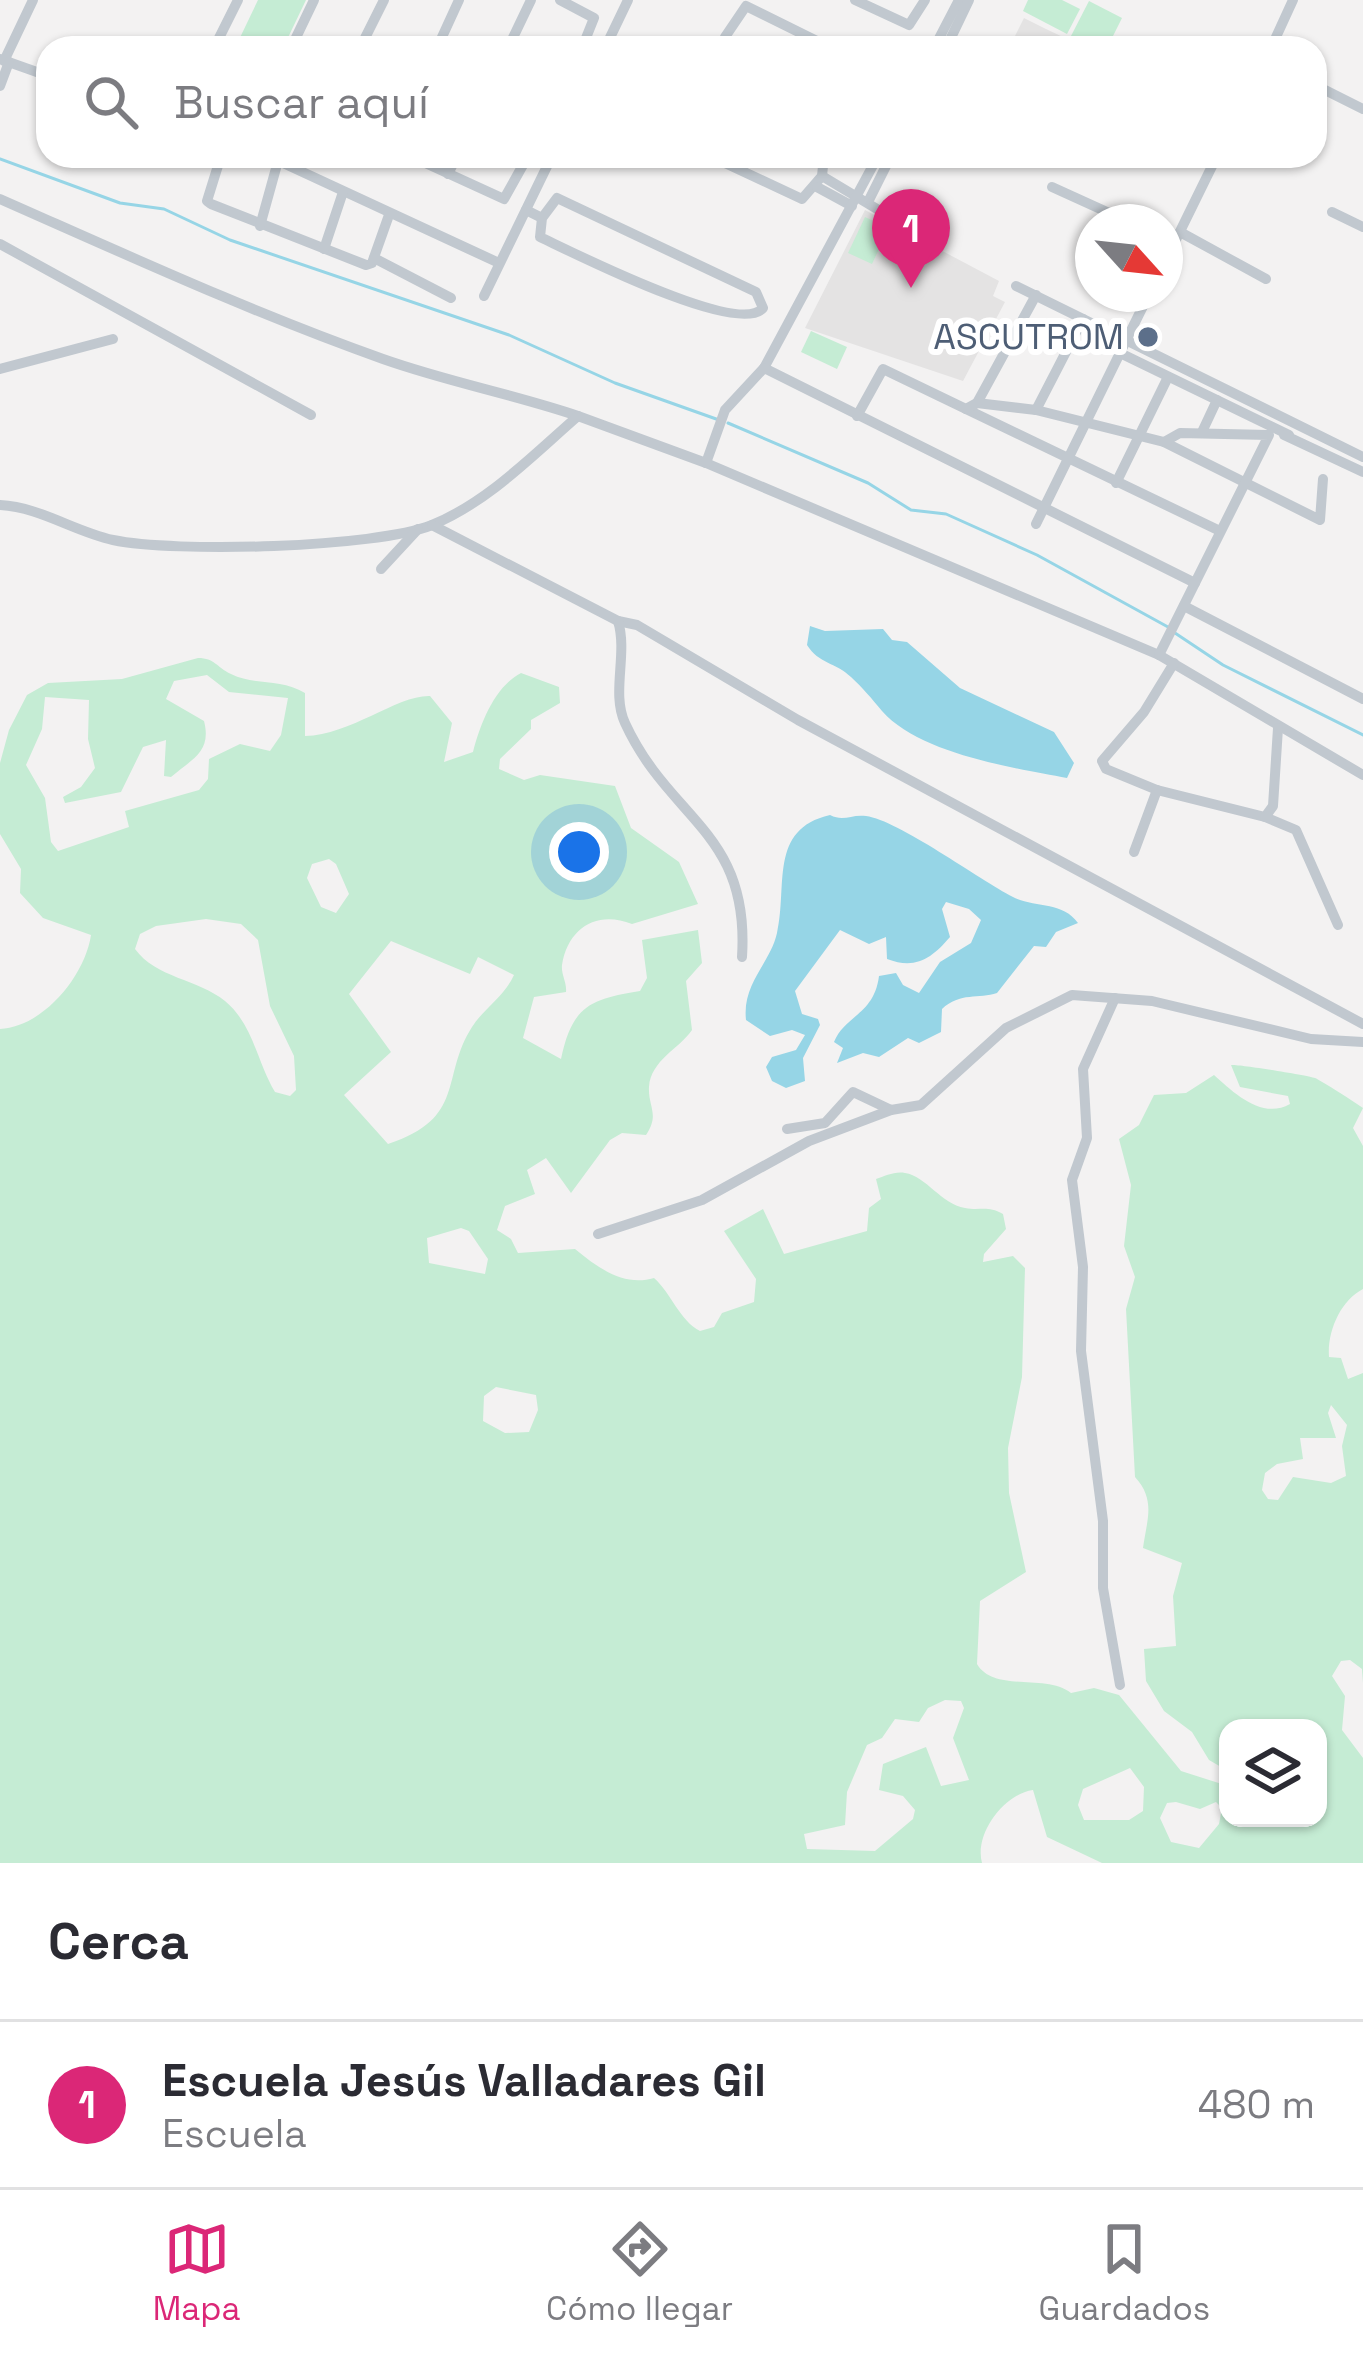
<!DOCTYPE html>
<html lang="es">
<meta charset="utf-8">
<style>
body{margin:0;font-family:"Space Grotesk",sans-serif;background:#f2f2f3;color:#2b2b33}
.controls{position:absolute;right:36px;bottom:36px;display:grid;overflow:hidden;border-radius:24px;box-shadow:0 3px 9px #0004}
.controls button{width:108px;height:108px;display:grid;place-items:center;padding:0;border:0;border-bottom:3px solid #e1e1e2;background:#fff;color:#2b2b33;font:60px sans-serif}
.compass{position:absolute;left:1075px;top:204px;width:108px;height:108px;border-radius:50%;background:#fff;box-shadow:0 3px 9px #0004;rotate:117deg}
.you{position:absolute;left:579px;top:852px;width:42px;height:42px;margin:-30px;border:9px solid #fff;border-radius:50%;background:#1a73e8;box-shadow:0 0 0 18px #1a73e833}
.badge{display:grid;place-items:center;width:78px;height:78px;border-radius:50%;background:#db2777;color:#fff;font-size:39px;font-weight:700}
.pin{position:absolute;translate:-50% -99px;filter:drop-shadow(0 3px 6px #0008)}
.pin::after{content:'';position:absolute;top:63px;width:42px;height:36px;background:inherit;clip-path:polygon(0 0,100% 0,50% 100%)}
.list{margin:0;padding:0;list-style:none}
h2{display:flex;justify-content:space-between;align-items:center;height:156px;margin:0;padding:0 48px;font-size:51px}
h2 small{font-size:39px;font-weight:400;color:#7c7c81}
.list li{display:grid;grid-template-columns:78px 1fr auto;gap:36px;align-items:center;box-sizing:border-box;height:168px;padding:0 48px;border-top:3px solid #e1e1e2}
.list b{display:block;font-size:45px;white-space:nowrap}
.list p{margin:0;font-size:39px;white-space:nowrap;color:#7c7c81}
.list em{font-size:39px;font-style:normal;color:#7c7c81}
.icon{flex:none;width:66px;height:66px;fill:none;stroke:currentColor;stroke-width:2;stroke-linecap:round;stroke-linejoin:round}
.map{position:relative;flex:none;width:1363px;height:1863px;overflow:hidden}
.search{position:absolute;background:#fff;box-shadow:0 3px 9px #0004;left:36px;right:36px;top:36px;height:132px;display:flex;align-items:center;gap:30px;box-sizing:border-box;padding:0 42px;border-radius:36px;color:#7c7c81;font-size:45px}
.sheet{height:324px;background:#fff}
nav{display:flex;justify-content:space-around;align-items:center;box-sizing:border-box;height:168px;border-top:3px solid #e1e1e2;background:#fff;font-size:33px;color:#7c7c81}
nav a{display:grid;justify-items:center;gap:6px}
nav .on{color:#db2777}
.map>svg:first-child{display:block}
.education{fill:#e4e3e3}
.green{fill:#c5ecd4;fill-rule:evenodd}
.water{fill:#96d5e6}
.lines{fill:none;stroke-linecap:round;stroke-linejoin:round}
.stream{stroke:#96d5e6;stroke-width:3}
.minor{stroke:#c1c8cf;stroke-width:10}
.service-dot{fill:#5c6f8a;stroke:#fff;stroke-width:4.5}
.labels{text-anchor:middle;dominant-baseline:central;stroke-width:12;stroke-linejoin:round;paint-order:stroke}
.service-label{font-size:36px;fill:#4e5e75;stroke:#fff;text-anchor:end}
</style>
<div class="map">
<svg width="1363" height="1863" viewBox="0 0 1363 1863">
<rect width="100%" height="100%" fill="#f3f2f2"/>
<g class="education">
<polygon points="1024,18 1046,29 1086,48 1009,48"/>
<polygon points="865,210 999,281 993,296 1005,302 963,381 805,328"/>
</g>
<g class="green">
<polygon points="258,0 306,0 283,48 235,48"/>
<polygon points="1028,0 1062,0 1080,9 1067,34 1023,11"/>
<polygon points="1089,1 1122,18 1107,48 1071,36"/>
<polygon points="865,217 889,228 872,264 848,253"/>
<polygon points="811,331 847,347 837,369 801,352"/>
<path d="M198 658C215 658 216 667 231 674 255 686 281 678 305 693V736C351 735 397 695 430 696L452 723 444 762 473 752C480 725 494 687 521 673L559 687 560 703 531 720V729L500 759 499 769 524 780 540 775 615 786 631 828 679 862 698 904 632 924C598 910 568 927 562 965 561 975 567 982 566 992L534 997 523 1038 561 1059C572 1007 589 999 640 991L647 978 642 940 698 930 702 963 686 981 692 1030C679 1049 651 1060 649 1087 648 1107 660 1114 646 1135L622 1133 610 1140 571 1193 546 1158 527 1170 535 1194 505 1206 497 1230 511 1239 518 1253 575 1249C598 1268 624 1287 654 1278 672 1294 679 1320 700 1331L714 1327 722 1313 754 1302 756 1279 724 1231 763 1209 784 1254 867 1231 869 1208 881 1199 876 1179C885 1176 895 1171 905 1173 926 1176 941 1204 965 1208 981 1211 987 1205 1003 1214L1006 1229 984 1254 983 1262 1013 1256 1025 1268 1022 1377 1008 1448 1009 1493 1026 1572 980 1601 977 1664C994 1693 1046 1673 1071 1693L1094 1688 1119 1695 1181 1771 1228 1786V1818H1318V1728H1228V1771L1209 1760 1192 1732 1164 1711 1146 1681 1144 1649 1176 1646 1173 1596 1182 1563 1143 1548C1147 1519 1156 1500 1135 1477L1126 1309 1135 1277 1124 1246 1131 1185 1119 1139 1139 1125 1154 1095 1186 1093 1214 1075C1234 1093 1262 1120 1290 1104L1288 1096 1240 1087 1231 1065C1237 1064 1307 1075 1315 1078 1320 1080 1358 1104 1363 1108L1353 1128 1363 1146V1289C1341 1300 1327 1331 1329 1357L1341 1358 1348 1379 1363 1373V1683L1362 1669 1350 1660 1341 1661 1332 1676 1345 1696 1342 1730 1363 1758V1863H1102L1047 1837 1033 1790C1004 1794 974 1834 982 1863H0V1029C43 1027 85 976 91 935L43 918 20 893 21 869 0 834V763L9 730 27 695 48 683 122 679ZM207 675 229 692 288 698 281 735 270 751 240 744 209 759 208 779 199 790 125 811 129 827 58 851 51 842 45 798 26 765 42 729 45 697 89 700 88 739 95 768 81 787 63 797 65 803 121 792 143 747 166 740 164 776 171 777C192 759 212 752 204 721L166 699 174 681ZM329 859 336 864 349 894 336 913 321 907 307 878 312 864ZM206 919 241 924 258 940 270 1006 294 1056 296 1090 290 1096 275 1092C257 1062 253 1024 225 1001 198 979 156 978 135 949L140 934 156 926ZM391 941 470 974 478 957 514 975C504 997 484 1008 472 1027 440 1077 467 1118 388 1144L344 1095 391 1052 349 994ZM461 1228 469 1231 488 1259 485 1274 429 1263 427 1238ZM496 1387 536 1395 538 1410 529 1432 505 1433 483 1421 484 1396ZM1331 1405 1347 1425 1342 1446 1346 1476 1331 1483 1293 1477 1278 1500 1268 1499 1262 1490 1265 1473 1277 1464 1303 1459 1300 1438H1336L1328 1413ZM945 1700 961 1701 964 1708 953 1738 969 1780 941 1786 926 1747 883 1764 879 1790 903 1796 915 1810 913 1819 875 1851 807 1849 804 1834 845 1825 847 1792 867 1745 882 1738 895 1719 919 1722 928 1708ZM1130 1768 1144 1787 1143 1811 1129 1820H1084L1078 1805 1083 1789ZM1176 1802 1200 1809 1216 1802 1222 1808 1219 1824 1199 1848 1171 1842 1160 1818 1167 1803Z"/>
</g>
<g class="water">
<path d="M810 626 825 631 883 629 892 640 907 642 960 688 1054 732 1074 763 1067 778C1014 768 920 754 882 711 872 699 863 688 851 677 835 662 819 664 807 645Z"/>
<path d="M830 815C844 822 851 814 866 816 898 820 980 880 1013 897 1035 908 1063 901 1078 923L1056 932 1046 947 1034 946 997 993C979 999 960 992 942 1009L941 1032 919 1043 908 1038 879 1057 863 1053 837 1063 843 1048 834 1042C845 1015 874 1015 879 976L896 973 903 985 919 993 940 962 971 943 981 920 969 909 946 902 942 909 950 937C932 958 916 970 887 959L886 937 869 944 840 930 795 991 802 1014 818 1019 820 1025 803 1058 805 1081 786 1088 772 1081 766 1067 772 1057 796 1050 805 1035 792 1030 770 1036 746 1020C742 983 770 964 777 933 788 887 768 829 830 815Z"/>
</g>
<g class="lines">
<g class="stream">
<polyline points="0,159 120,203 164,209 230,240 509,335 615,383 719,420"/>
<polyline points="728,423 868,483 911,510 946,514 1037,555 1168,627"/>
<polyline points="1175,633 1223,665 1363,735"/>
</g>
<g class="minor">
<polyline points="560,0 594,18 582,48"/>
<polyline points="855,0 909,25 925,0"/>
<polyline points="214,48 238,0"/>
<polyline points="291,48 314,0"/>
<polyline points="360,48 384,0"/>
<polyline points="437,48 459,0"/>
<polyline points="508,48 531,0"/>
<polyline points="605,48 628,0"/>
<polyline points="726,48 725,37 746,6 831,48"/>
<polyline points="934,48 959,0"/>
<polyline points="946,48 969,0"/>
<polyline points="1271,48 1293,0"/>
<polyline points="0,59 48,76"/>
<polyline points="4,61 33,0"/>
<polyline points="1315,85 1363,109"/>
<polyline points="0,86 9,62"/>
<polyline points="221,156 207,201 211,204 366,265 372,263 389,215"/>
<polyline points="268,156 499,263"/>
<polyline points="410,156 504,199 528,156"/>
<polyline points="710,156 802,199 822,176 824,156"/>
<polyline points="448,174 457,156"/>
<polyline points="822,176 932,242"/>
<polyline points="817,187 852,206"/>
<polyline points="1052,187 1129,222"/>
<path d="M0 199C127 255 253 313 383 359 448 382 513 394 578 416L706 463 1159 655 1363 775"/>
<polyline points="869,200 891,156"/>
<path d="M526 210 542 218 540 237C574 253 739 337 763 308L756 292 557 198 542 218"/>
<polyline points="1332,212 1363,227"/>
<polyline points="260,226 278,161"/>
<polyline points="1180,232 1266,279"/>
<polyline points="0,244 311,415"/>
<polyline points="324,249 343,192"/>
<polyline points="374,258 451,298"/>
<polyline points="1165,262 1217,156"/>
<polyline points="1016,286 1363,457"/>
<polyline points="484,296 552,156"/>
<polyline points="1120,353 1289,435"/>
<polyline points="764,368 878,156"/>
<polyline points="0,369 113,339"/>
<polyline points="977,403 1036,410 1164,442 1320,520 1323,479"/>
<polyline points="966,409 1220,531"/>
<polyline points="1036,410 1083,319"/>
<polyline points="857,416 883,369 966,409 977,403 1036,295"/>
<polyline points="1202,432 1217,400"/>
<polyline points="1284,435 1363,472"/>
<polyline points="706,463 725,410 764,368 1195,583"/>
<polyline points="1116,483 1168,377"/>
<path d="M0 505C40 507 73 531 113 540 174 553 375 548 432 525 488 502 533 455 578 416"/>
<polyline points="1036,524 1149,294"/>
<polyline points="432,525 618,621 637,625 798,720 1363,1024"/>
<polyline points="381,569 418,529"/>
<polyline points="1184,606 1363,699"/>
<path d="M618 621C628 654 611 693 625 723 670 821 750 831 742 957"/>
<polyline points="1159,655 1269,435 1180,433 1164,442"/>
<polyline points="1174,663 1144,712 1102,761 1106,769 1157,790 1265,817 1273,806 1278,728"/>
<polyline points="1265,817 1296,830 1338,925"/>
<polyline points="1134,852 1157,790"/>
<polyline points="1115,998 1083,1069 1087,1138 1072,1180 1083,1267 1081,1351 1103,1521 1103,1588 1120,1685"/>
<polyline points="787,1129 825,1123 853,1092 891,1110 921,1105 1006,1028 1072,995 1152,1001 1311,1039 1363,1042"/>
<polyline points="598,1234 702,1200 809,1141 891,1110"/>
</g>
</g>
<circle class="service-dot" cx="1148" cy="337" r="12"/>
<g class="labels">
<g class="service-label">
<text x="1124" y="337">ASCUTROM</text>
</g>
</g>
</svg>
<div class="controls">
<button><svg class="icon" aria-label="layers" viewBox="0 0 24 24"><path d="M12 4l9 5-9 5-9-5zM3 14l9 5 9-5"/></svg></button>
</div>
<svg class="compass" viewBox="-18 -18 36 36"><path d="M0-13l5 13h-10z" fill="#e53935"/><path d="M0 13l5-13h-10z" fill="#7c7c81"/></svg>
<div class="you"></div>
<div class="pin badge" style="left:911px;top:288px">1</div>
<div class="search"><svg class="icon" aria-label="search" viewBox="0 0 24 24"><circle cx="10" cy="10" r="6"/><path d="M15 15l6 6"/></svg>Buscar aquí</div>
</div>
<section class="sheet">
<h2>Cerca<small></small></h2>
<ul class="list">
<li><span class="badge">1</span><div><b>Escuela Jesús Valladares Gil</b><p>Escuela</p></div><em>480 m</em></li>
</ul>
</section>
<nav>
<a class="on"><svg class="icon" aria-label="map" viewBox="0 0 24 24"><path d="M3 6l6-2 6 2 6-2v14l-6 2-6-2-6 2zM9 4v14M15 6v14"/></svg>Mapa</a>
<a><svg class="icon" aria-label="directions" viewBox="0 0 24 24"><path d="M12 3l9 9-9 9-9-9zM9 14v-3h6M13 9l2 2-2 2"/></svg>Cómo llegar</a>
<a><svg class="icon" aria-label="saved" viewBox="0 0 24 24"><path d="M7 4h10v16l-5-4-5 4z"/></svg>Guardados</a>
</nav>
